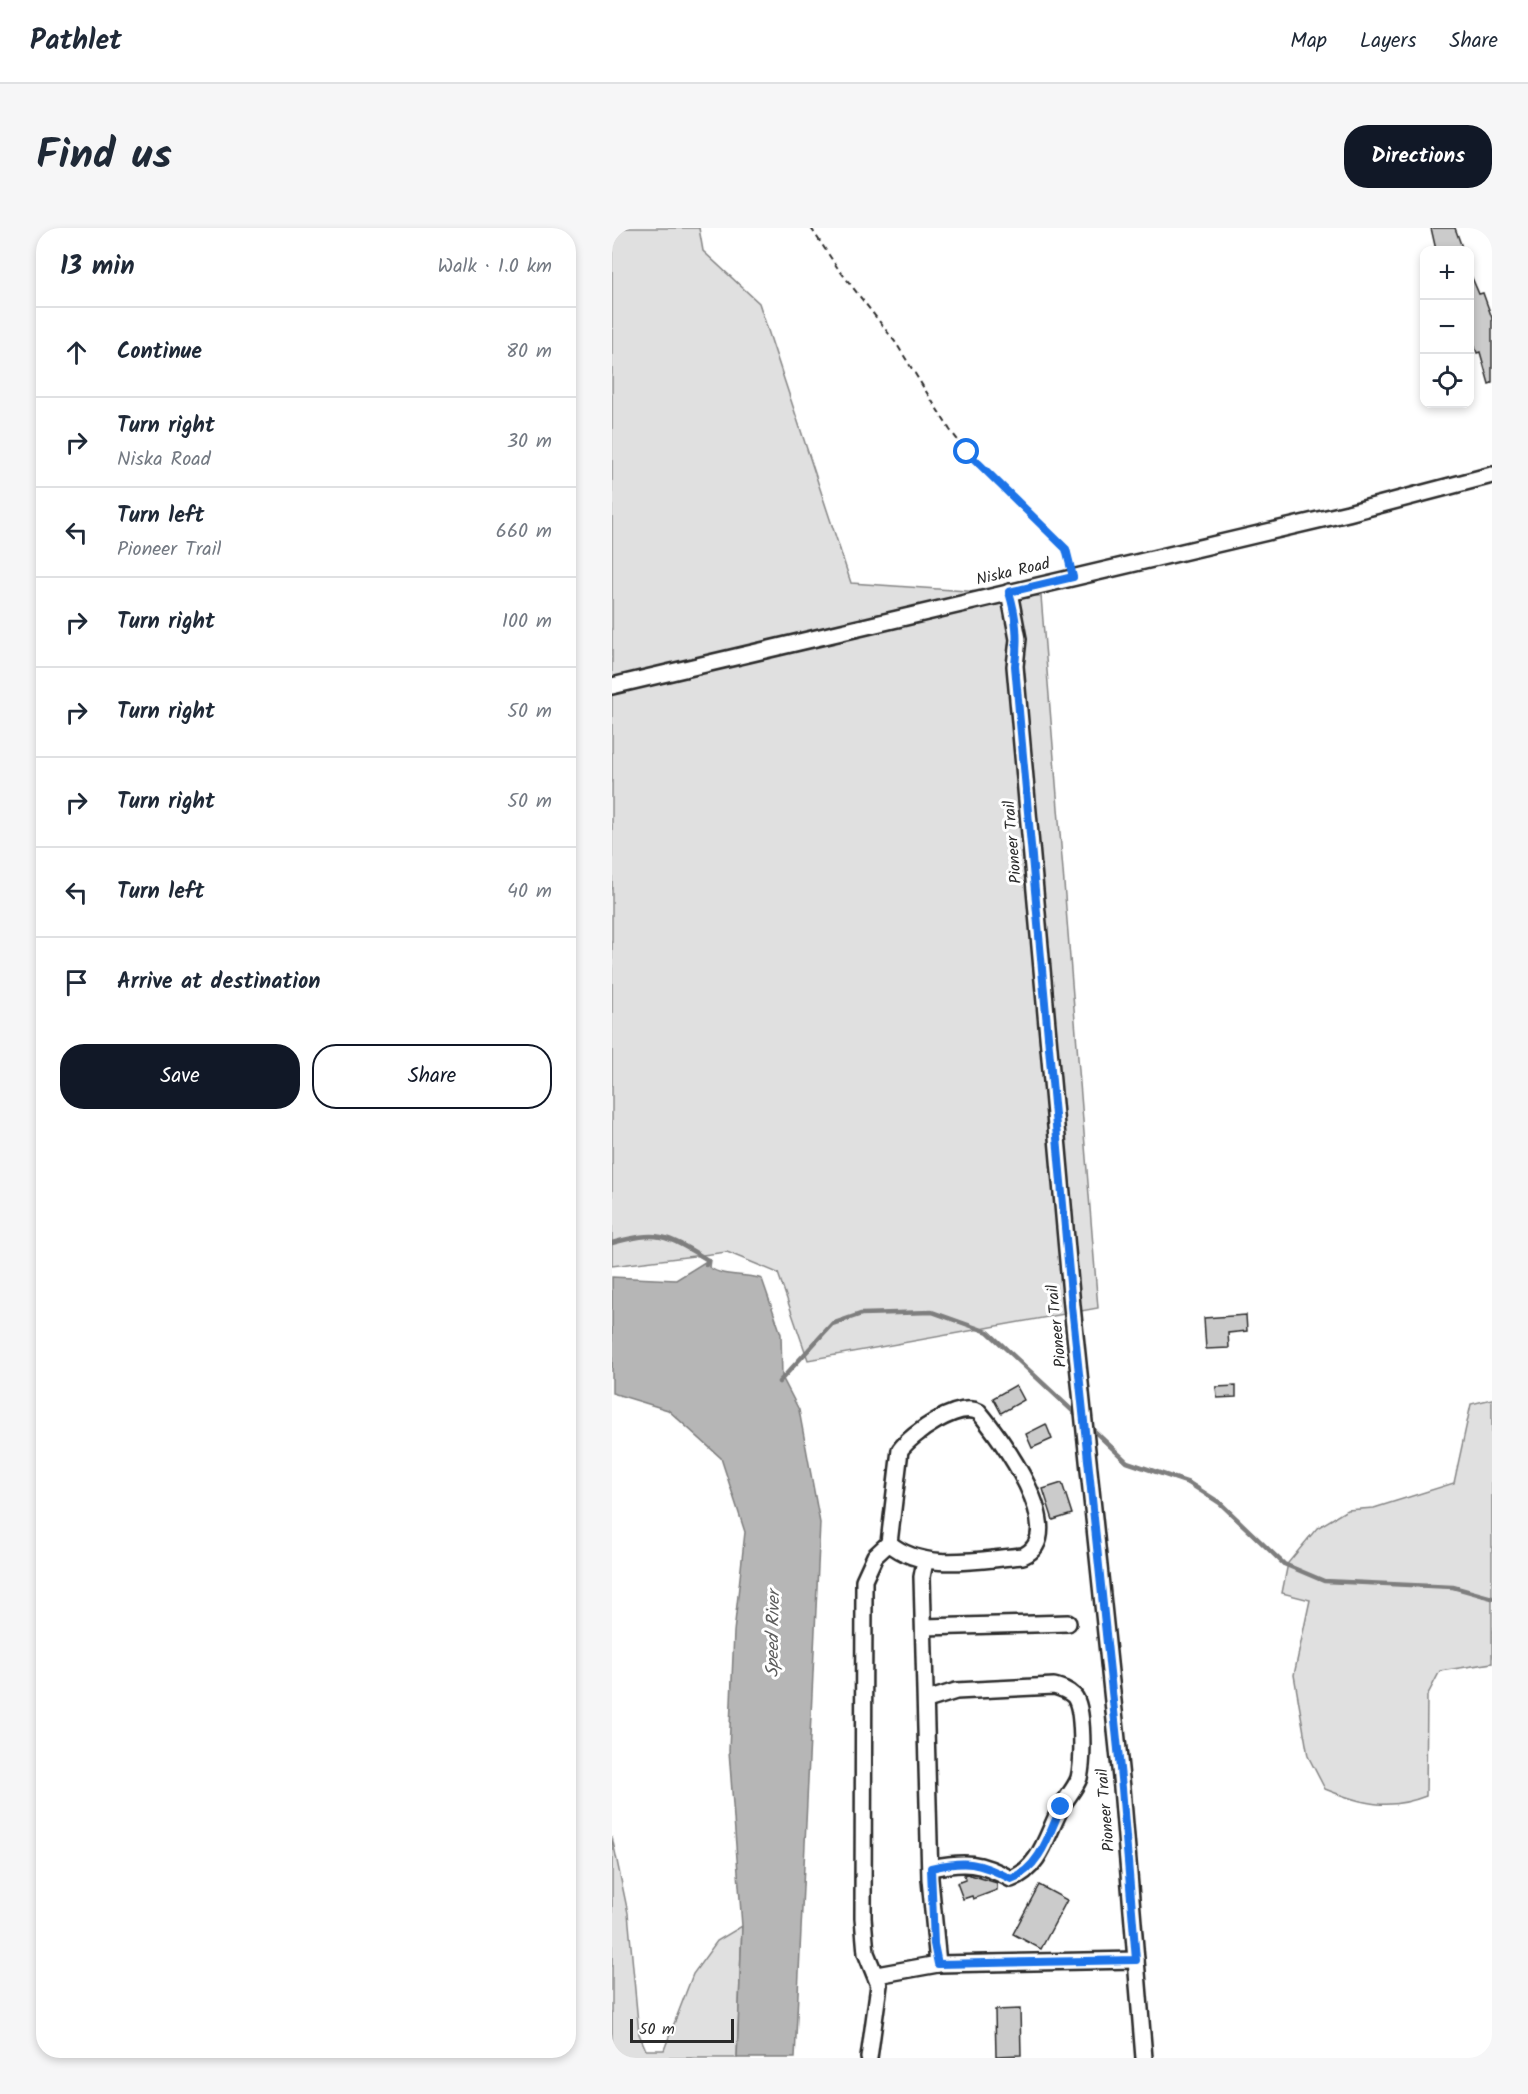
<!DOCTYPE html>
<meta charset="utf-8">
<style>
body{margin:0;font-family:Kalam,sans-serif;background:#f6f6f7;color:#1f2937}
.controls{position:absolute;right:18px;top:18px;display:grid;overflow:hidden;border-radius:12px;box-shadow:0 3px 9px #0003}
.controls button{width:54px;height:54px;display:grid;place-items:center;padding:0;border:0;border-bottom:2px solid #e0e1e3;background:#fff;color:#1f2937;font:30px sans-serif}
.scale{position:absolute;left:18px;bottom:15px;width:104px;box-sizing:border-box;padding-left:6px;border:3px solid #2b2b2b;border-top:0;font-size:16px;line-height:21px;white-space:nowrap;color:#2b2b2b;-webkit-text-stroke:4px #fff;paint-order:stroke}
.stop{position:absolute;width:18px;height:18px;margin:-14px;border:4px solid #1a73e8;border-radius:50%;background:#fff}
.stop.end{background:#1a73e8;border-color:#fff;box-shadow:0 2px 6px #0008}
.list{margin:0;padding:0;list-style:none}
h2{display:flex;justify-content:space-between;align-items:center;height:78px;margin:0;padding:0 24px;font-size:26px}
h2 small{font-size:20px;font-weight:400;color:#747a83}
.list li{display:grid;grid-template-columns:39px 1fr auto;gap:18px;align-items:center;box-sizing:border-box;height:90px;padding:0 24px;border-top:2px solid #e0e1e3}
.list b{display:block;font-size:22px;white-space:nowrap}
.list p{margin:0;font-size:20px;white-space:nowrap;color:#747a83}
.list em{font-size:20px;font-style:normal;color:#747a83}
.actions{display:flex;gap:12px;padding:18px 24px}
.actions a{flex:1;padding:14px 0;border:2px solid #111827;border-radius:24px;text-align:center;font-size:21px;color:#111827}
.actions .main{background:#111827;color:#fff}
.icon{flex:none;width:33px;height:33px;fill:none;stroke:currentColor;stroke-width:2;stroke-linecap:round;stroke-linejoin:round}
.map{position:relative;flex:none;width:880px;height:1830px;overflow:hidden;border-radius:24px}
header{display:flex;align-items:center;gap:36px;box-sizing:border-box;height:84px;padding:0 30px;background:#fff;border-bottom:2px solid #e0e1e3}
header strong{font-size:28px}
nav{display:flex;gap:33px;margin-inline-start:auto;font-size:21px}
.intro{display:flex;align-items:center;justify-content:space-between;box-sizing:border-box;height:144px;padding:0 36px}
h1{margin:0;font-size:42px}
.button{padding:15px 27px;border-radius:24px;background:#111827;color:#fff;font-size:21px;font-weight:700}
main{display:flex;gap:36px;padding:0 36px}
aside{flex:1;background:#fff;border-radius:24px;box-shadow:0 3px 9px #0003}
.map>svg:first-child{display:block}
.green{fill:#e0e0e0;stroke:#868686;stroke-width:1.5}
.water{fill:#b6b6b6;stroke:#7e7e7e;stroke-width:1.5}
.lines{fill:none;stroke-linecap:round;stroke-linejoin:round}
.stream{stroke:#7e7e7e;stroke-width:4.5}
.building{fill:#cbcbcb;stroke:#2b2b2b;stroke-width:1.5}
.minor-casing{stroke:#2b2b2b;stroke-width:20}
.path{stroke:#2b2b2b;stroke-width:2;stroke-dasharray:6 4.5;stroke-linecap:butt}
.minor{stroke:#fff;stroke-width:15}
.route{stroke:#1a73e8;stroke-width:8}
.labels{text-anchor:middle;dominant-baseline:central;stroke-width:6;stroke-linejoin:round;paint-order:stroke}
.street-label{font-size:16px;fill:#2b2b2b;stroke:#fff}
.water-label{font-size:18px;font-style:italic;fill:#5c5c5c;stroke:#fff}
</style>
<header>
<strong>Pathlet</strong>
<nav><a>Map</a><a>Layers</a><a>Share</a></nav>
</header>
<div class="intro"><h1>Find us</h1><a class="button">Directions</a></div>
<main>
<aside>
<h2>13 min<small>Walk · 1.0 km</small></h2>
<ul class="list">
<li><svg class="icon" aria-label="ahead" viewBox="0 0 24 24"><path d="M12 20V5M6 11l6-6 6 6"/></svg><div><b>Continue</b></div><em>80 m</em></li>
<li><svg class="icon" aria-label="right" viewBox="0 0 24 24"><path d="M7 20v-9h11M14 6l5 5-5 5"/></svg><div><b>Turn right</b><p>Niska Road</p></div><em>30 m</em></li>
<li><svg class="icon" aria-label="left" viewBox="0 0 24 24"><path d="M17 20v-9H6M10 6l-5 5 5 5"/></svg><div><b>Turn left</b><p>Pioneer Trail</p></div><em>660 m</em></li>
<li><svg class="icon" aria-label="right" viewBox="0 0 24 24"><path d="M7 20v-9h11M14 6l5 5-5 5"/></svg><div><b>Turn right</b></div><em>100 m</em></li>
<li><svg class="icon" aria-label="right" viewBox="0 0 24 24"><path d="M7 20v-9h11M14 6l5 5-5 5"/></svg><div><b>Turn right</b></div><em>50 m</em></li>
<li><svg class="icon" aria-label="right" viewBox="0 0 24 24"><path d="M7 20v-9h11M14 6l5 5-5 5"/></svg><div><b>Turn right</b></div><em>50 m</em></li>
<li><svg class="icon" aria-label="left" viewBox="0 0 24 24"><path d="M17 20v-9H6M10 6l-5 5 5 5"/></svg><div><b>Turn left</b></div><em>40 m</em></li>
<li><svg class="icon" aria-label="arrive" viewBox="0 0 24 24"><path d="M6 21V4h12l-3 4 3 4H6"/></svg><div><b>Arrive at destination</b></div></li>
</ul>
<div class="actions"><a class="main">Save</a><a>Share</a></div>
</aside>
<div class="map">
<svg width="880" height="1830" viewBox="0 0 880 1830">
<rect width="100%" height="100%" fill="#fff"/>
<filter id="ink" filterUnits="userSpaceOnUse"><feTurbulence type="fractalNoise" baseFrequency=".0167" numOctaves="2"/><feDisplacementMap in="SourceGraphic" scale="12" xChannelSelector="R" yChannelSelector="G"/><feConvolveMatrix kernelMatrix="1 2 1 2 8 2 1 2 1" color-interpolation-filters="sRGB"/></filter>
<g filter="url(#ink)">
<g class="green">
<polygon points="0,0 87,0 91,23 147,75 239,355 429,368 486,1080 196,1132 166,1045 115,1024 0,1038"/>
<path d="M880 1171V1435L828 1443 815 1468 814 1568C776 1583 750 1576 713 1561L696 1528 682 1447 698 1372 670 1365 676 1335 705 1300 735 1282 762 1280 842 1255 859 1176Z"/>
<polygon points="0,1609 16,1685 27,1806 34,1822 52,1822 81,1746 105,1713 130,1698 125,1830 0,1830"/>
</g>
<path class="water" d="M96 1032H98L97 1039C112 1050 132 1045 150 1051L169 1106 170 1149 187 1182 208 1295 183 1830H125L130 1698 117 1523 122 1404 133 1304 109 1230 56 1182 0 1165V1049L64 1052Z"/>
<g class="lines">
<g class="stream">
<path d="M0 1015C48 1002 54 1007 96 1032L94 1037"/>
<polyline points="167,1154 220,1096 249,1086 320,1084 376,1104 466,1188"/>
<polyline points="477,1198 515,1234 577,1255 608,1275 672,1336 712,1353 841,1359 880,1370"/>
</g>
</g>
<g class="building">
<polygon points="819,0 843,0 851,22 824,22"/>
<polygon points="858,45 867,66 871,65 880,90 880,155 877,156 868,124 865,125 858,103"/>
<polygon points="634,1087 635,1103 616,1105 617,1120 594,1121 592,1090"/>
<polygon points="404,1157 412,1172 389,1185 381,1170"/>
<polygon points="624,1158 624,1169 605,1170 604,1159"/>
<polygon points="434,1196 440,1211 420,1220 414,1206"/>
<polygon points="450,1255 460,1286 441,1292 431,1261"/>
<polygon points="355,1646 385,1655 385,1662 361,1671 360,1668 351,1671 345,1655 353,1652 352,1647"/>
<polygon points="427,1657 455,1672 429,1721 401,1706"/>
<polygon points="408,1781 409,1827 384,1828 383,1782"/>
</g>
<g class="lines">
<defs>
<g id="minor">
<polyline points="397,364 406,411 403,438 460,1078 510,1560 532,1830"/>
<polyline points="0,458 736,285 880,247"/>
<polyline points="313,1333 310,1349 318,1651 326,1736"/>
<polyline points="312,1399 456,1395"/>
<path d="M315 1472 344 1463 442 1458C449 1460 456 1462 462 1468 472 1480 471 1534 467 1550 464 1559 455 1569 450 1578 435 1604 430 1639 399 1651 368 1634 353 1633 319 1640"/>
<polyline points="265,1747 326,1736 524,1732"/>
<path d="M257 1830 267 1757 254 1725 251 1690 252 1352 263 1328 277 1315 288 1222C301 1205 346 1173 367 1184 387 1208 460 1306 411 1328 368 1331 312 1345 277 1315"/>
</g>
</defs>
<use href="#minor" class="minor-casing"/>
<polyline class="path" points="199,0 225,39 284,115 338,202 355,224 454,321 459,337"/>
<use href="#minor" class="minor"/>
</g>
</g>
<g class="lines" filter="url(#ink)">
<path class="route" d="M355 224 454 321 461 349 397 364C405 390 406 411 403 438L460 1078 510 1560 524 1732 326 1736 322 1716 319 1640C354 1632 367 1634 399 1651 428 1640 437 1606 449 1579"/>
</g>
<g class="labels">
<g class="street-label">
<text transform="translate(401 344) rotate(-13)">Niska Road</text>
<text transform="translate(401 614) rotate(-95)">Pioneer Trail</text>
<text transform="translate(445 1098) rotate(-96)">Pioneer Trail</text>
<text transform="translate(494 1582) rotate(-95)">Pioneer Trail</text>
</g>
<g class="water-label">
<text transform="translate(162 1406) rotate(-89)">Speed River</text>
</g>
</g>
</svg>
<div class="controls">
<button>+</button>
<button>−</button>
<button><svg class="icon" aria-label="locate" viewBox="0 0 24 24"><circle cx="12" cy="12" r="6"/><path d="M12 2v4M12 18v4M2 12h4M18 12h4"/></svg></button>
</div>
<div class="scale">50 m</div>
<div class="stop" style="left:355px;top:224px"></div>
<div class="stop end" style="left:449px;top:1579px"></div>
</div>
</main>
